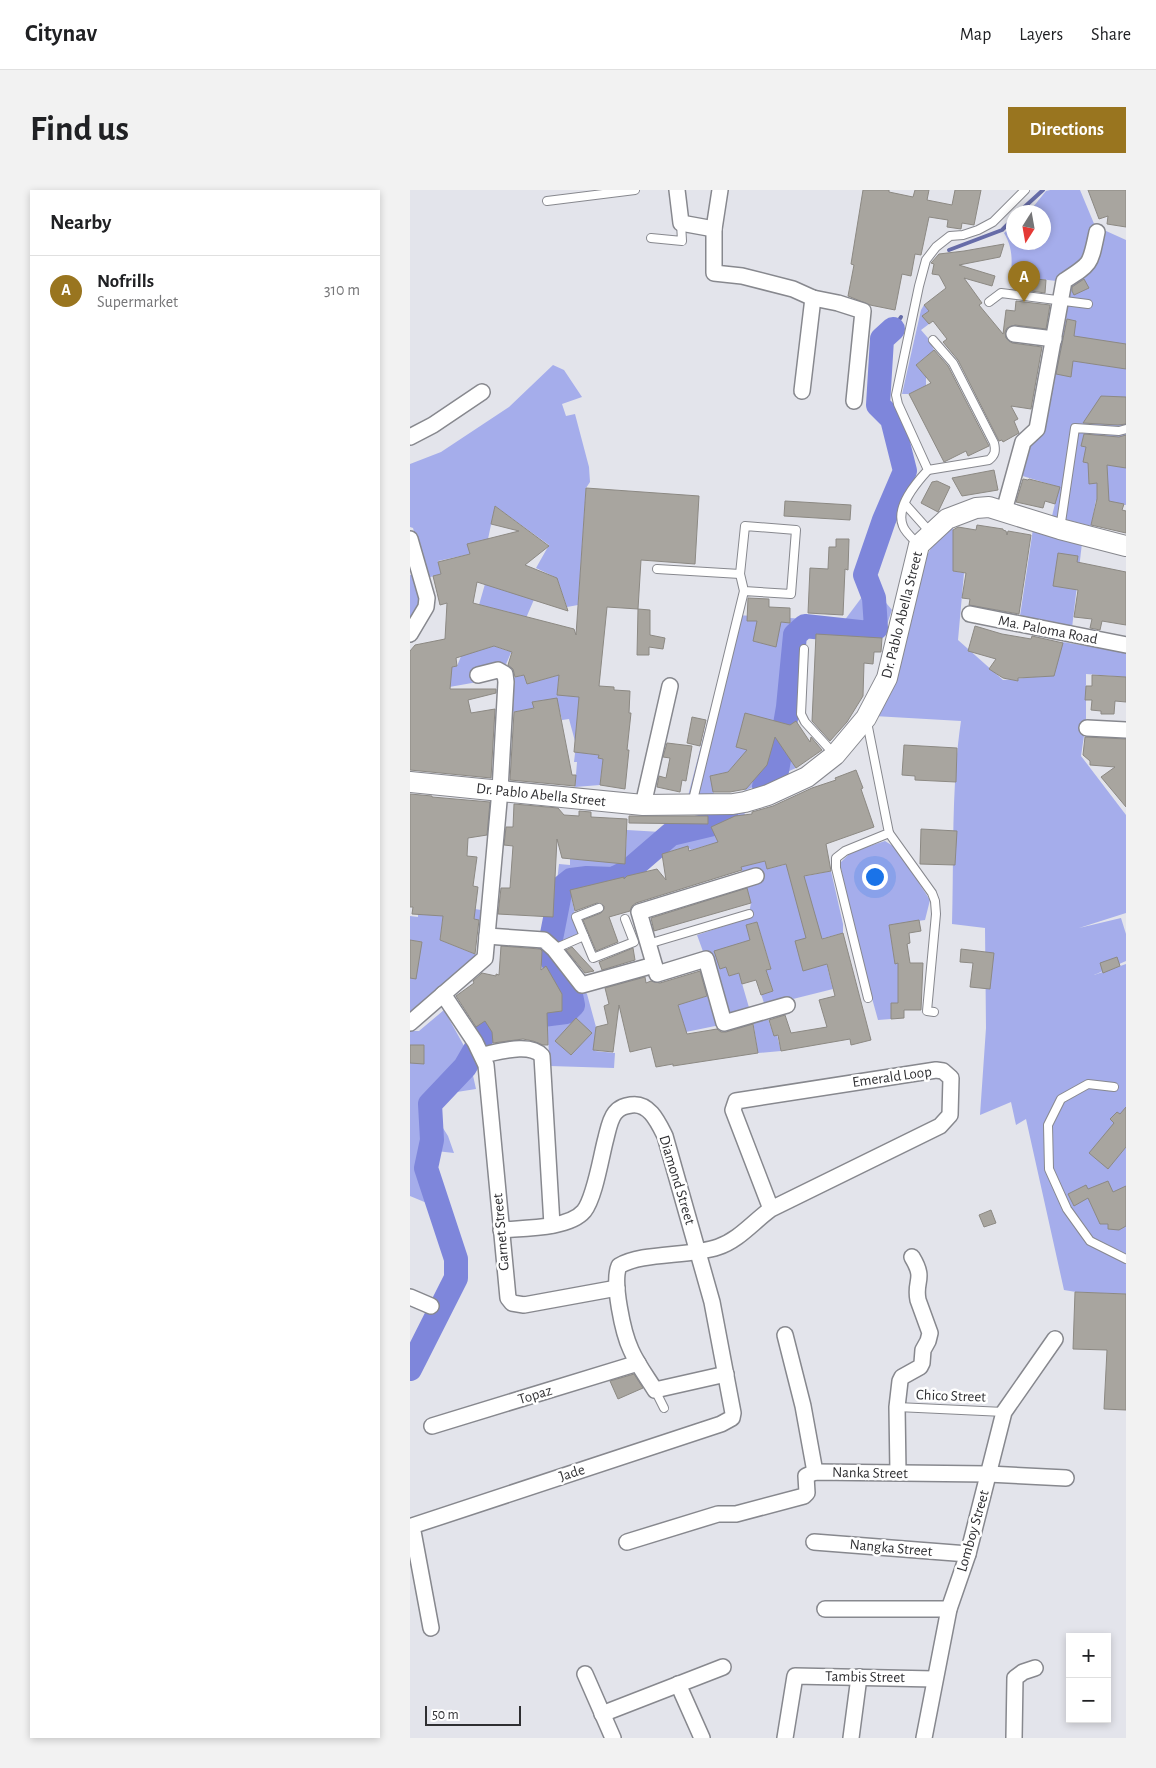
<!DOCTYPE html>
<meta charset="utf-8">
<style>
body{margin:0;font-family:"Alegreya Sans",sans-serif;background:#f2f2f2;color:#202124}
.controls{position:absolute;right:15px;bottom:15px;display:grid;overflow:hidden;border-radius:0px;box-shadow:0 2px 8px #0003}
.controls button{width:45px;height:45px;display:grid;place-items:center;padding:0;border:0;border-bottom:1px solid #e0e0e0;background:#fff;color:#202124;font:25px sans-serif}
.compass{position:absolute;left:596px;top:15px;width:45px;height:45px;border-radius:50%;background:#fff;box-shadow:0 2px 8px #0003;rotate:191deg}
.scale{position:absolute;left:15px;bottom:12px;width:96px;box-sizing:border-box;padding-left:5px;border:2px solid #2f2f32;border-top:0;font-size:14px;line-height:18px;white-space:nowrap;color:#2f2f32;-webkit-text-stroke:4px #fff;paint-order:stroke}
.you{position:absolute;left:464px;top:686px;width:18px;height:18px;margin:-12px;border:4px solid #fff;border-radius:50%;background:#1a73e8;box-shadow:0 0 0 8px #1a73e833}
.badge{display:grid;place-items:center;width:32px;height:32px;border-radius:50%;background:#99751f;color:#fff;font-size:16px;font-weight:700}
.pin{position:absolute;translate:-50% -41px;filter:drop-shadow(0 1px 2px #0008)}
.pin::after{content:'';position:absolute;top:26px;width:18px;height:15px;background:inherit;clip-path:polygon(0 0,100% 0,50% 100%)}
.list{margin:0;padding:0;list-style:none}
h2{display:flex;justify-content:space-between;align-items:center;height:65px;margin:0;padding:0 20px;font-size:21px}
h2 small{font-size:16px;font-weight:400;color:#757577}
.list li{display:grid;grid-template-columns:32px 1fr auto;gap:15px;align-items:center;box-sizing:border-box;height:70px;padding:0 20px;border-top:1px solid #e0e0e0}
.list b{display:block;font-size:19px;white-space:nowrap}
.list p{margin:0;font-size:16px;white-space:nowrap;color:#757577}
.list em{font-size:16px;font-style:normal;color:#757577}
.map{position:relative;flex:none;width:716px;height:1548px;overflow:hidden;border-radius:0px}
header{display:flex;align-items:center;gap:30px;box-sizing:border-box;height:70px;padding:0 25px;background:#fff;border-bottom:1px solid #e0e0e0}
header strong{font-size:24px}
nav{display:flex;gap:28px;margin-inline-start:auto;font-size:18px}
.intro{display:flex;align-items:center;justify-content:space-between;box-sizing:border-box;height:120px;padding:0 30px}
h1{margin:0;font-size:35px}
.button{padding:12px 22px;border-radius:0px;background:#99751f;color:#fff;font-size:18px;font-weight:700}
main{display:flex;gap:30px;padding:0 30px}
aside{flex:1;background:#fff;border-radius:0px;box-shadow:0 2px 8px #0003}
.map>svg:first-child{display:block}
.green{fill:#a5adeb}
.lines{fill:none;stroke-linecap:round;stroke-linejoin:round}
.stream{stroke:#666ca8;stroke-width:4}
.river{stroke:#7e86db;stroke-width:24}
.building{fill:#a8a59f;stroke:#8c8983}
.service-casing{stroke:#87888e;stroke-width:10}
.minor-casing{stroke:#87888e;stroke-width:18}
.tertiary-casing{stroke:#87888e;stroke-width:22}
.service{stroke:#fff;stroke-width:8}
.minor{stroke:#fff;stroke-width:15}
.tertiary{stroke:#fff;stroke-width:20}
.labels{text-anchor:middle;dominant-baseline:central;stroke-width:5;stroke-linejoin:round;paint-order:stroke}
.street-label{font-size:15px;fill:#2f2f32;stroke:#fff}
</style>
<header>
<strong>Citynav</strong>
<nav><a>Map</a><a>Layers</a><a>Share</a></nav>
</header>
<div class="intro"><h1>Find us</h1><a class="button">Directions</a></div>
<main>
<aside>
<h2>Nearby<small></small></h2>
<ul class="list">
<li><span class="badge">A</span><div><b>Nofrills</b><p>Supermarket</p></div><em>310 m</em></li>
</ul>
</aside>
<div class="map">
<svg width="716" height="1548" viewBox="0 0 716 1548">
<rect width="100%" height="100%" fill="#e3e4eb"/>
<g class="green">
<path d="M640 0H670L685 36 716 50V315L686 310 681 336 642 326 649 297 599 282 623 240 647 91 601 86C602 70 603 58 594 43L603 35 604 52 619 53 624 60 636 52 634 47V22H619L636 1Z"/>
<polygon points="514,115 519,121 513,126 519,134 511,140 518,148 524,160 506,175 516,187 516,196 499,204 492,204 511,120"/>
<polygon points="143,175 154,180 172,207 152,214 156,226 165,224 179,277 180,292 176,298 168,415 157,417 147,388 126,378 139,355 85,316 78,349 58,354 60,364 28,371 31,384 17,388 3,338 0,337 0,274 31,262 99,217"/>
<path d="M543 337V381L554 383 548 450 593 490 644 485 652 452 716 462V487L676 484V532L671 566 716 625V723L669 738 711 728 716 744V771L684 785 716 774V1104L666 1102 654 1100 616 929 606 935 601 912 570 925 576 838 575 738 542 734C544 667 541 598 551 531L464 526 488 481 503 425 515 369 526 349Z"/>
<polygon points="623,339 672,353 662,438 610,426"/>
<path d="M5 384C12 406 14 413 0 434V385Z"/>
<polygon points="75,394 115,407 126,405 90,488 0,504 0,485 47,476 54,459 64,462 84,456 98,461 97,448 99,422 69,415"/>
<polygon points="461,395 482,420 472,448 406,444 389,453 377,538 378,553 373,559 386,578 334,601 353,579 335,563 318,582 301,586 304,606 278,606 325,425 434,431"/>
<polygon points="114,485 117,494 149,485 147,504 169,507 176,537 174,563 189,565 193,569 190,595 165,597 167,572 164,572 166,555 159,529 152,530 148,514 138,515 137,510 123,512 124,518 103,522 102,488"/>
<polygon points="334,621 338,638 310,653 298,655 281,660 278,657 240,667 219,685 160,700 169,743 152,759 148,772 177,804 186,837 185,861 205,863 204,878 140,876 136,823 154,817 152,804 130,766 137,745 139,727 143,726 149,674 160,675 160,669 215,672 217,640 251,642 261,634 297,634 298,622"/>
<polygon points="475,651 486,658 520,710 515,730 479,735 485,773 488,773 488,813 481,813 481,829 468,830 443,739 430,673 441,662"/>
<polygon points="355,671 357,679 386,672 391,687 421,681 433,734 433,743 410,749 423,799 355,816 351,804 363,801 356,780 361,778 347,732 336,735 340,750 316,777 319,786 329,783 340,821 317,827 287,745 338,728 341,713 331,677"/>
<polygon points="65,719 71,720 70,730 33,726 30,750 67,765 29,803 0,828 0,784 12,752 0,750 0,726 8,727 8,724"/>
<polygon points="302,805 310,835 276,842 268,814"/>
<polygon points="34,820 58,863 66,899 34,904 19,916 38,946 44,963 17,960 13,975 24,1016 0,1006 0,841 9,841"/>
<polygon points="357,826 364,846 367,845 371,861 348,863 343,831"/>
</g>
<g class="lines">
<g class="stream">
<polyline points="609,22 633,0"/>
<polyline points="539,60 592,40 604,28"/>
<polyline points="483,139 491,127"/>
</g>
<g class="river">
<polyline points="354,596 367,581 378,517 385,445 395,436 459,443 466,438 464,408 455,385 474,330 495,281 482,229 468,215 472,149 483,139"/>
<polyline points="141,749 151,698 161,690 177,688 203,689 217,682 261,644 303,634 316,625"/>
<polyline points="0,1179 46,1088 46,1069 16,978 22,950 20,914 55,877 77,839 94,830 156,822 163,815 160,800 143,772 139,762"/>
</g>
</g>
<g class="building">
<polygon points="453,0 479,0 479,2 503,7 505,0 519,0 517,10 542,15 545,0 571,0 564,35 552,33 551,39 537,37 538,30 519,27 511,65 505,64 501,86 492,84 485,120 460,115 438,106 444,75 441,74"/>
<polygon points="678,0 716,0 716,37 697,34 698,26 689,29"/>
<polygon points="594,54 590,67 549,75 585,86 582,96 554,88 572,113 569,115 593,144 596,120 605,121 606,111 640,115 636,139 605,135 597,138 595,142 596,148 602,153 632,157 621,219 601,216 608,229 604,231 609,243 593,252 592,250 589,251 548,170 533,152 537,149 523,131 519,134 512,126 519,121 514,115 536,98 529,85 522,84 524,74 521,73 529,64 554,61"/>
<polygon points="605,87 636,90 635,103 608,99 608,97 604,97"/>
<polygon points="674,89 679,98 664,105 662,101 662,97"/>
<polygon points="657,129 666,131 664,146 716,154 716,179 663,171 661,187 646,184"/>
<polygon points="524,160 538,176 579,256 558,266 556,261 534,272 499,204 521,193 506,175"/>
<polygon points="691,206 716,207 716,234 708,235 673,233"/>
<polygon points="674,244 709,247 716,245 716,278 697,275 699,311 714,314 712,320 716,321 716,343 681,335 687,309 687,293 679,294 678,273 673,272 676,257 671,256"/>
<polygon points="584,280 588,300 552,306 542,288"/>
<polygon points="613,289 618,290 619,289 650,297 645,314 635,311 633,318 606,312"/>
<polygon points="527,291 540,297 528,322 511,313 522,292"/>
<polygon points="176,298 289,306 285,374 231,370 228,419 197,417 189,496 204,497 204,500 220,501 219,523 221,523 217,560 219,560 215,599 190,595 193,569 188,568 189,565 164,562 169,507 147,505 149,485 117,494 114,485 105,487 103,479 98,475 102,462 84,456 46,468 47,476 42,477 40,499 86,499 86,503 58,510 61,523 85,519 81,588 0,580 0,461 5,455 35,449 37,413 30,415 23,386 31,384 28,372 60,364 57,354 109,341 81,334 85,316 139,356 115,375 147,388 158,421 67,392 63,413 164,439 166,445"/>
<polygon points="375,311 441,315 440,330 374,326"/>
<polygon points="567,335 593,339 593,340 596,341 597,345 598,341 621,345 609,424 559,415 560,409 552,408 556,383 543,381 543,340 548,337 566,340"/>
<polygon points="426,349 439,349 438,380 435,379 433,425 398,423 400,378 418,379 419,357 426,357"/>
<polygon points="648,363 668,366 667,372 716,382 716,435 692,431 690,440 680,438 682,429 664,427 668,400 643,396"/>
<polygon points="338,408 359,409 359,417 380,418 380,433 371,432 366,457 343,451 347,431 337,431"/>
<polygon points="228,419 240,420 240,445 255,448 253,459 239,457 239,465 227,465"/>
<polygon points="565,436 592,444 621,449 622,446 653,453 644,486 608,488 608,491 593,488 579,479 586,469 558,461"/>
<polygon points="406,444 472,448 471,462 464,462 463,474 454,473 453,506 437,532 420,551 402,531"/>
<polygon points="682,485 716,487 716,512 705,511 704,524 691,524 691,521 681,520 682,510 675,510 676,496 682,496"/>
<polygon points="147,508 162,585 166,585 165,596 100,590 104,522 124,518 122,512"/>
<polygon points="335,523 380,535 386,531 400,552 401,547 412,560 386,578 365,547 357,575 336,599 320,602 303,602 300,586 318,582 337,560 326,557"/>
<polygon points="282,527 296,530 290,556 277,553"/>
<polygon points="675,547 716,549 716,617 691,587 705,577 680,575 680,571 673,565"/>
<polygon points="257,553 282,556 276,591 272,590 270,602 247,597 249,586 256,588 260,568 253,567"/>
<polygon points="494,555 547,558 546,592 505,590 505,586 492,585"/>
<polygon points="446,580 453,598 451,599 464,637 416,654 421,681 394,686 412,749 433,743 461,850 441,855 440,849 371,861 368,845 364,846 359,830 375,825 381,843 417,837 409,810 425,806 417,774 393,781 385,751 396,748 376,674 357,679 355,671 331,677 332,680 226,713 222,716 220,721 199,727 208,752 186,761 173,730 191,723 194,719 194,716 187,713 165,721 160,700 214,687 214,689 217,686 247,679 256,690 252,664 278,656 279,661 308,652 301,637 325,626 342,624 342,622 363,616 402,598 426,590 425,588"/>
<polygon points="0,604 22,606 22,607 80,612 77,645 58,648 57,666 67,667 63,696 68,697 64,729 69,730 65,764 30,750 33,726 2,724 3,717 0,717"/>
<polygon points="104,614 148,618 154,625 169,626 169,621 181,622 181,627 217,629 215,674 152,668 147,649 143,727 88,724 91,698 100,698 103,656 94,655 96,637 103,637"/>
<polygon points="219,626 298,626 298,634 219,633"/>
<polygon points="511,639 547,641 545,675 510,674"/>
<polygon points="337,698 341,713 244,741 241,728"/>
<polygon points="509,730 511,741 499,743 500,753 497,754 500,773 513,773 511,820 494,820 494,828 481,829 481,813 488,813 488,773 485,774 479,735"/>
<polygon points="347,732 361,779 356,780 363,801 351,805 346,790 332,794 329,783 319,786 316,777 310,779 304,761 340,750 336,735"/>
<polygon points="0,750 12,752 6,789 0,788"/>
<polygon points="91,756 130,759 132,761 131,780 136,776 152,804 152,821 137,823 138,855 133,855 123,851 113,849 83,853 82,842 75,831 66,837 46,806 64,793 63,791 72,783 86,786 86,784 89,785"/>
<polygon points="162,757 184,781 175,783 156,760"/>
<polygon points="223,758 225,770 192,780 189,772"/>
<polygon points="551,759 584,763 580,799 560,797 563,773 550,772"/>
<polygon points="707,767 710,776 693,783 690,773"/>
<polygon points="290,781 297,806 268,815 277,844 307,839 311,842 316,842 343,834 348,863 263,876 263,874 246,877 241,857 220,862 209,815 203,862 183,860 186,837 198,834 194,816 199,814 195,798 235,787 236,793 241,791 250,793"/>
<polygon points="166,828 182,843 161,865 145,851"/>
<polygon points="0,855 14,855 14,874 0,873"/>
<polygon points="716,917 716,957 698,979 679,963 704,933 700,929 707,922 710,924"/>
<polygon points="698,991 703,1002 716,996 716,1036 709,1040 698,1039 698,1034 690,1034 678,1008 664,1016 658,1004 676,995 678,999"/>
<polygon points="581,1020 586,1033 574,1037 569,1025"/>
<polygon points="665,1102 716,1104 716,1220 694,1219 697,1160 663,1159"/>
<polygon points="224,1184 233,1198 208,1209 200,1191"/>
</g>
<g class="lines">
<defs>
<g id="service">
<polyline points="137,11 225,0"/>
<polyline points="241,48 272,51 271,33"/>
<polyline points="579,112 591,103 678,114"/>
<path d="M518 280 579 270C585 265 586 261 584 253L543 173 523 150"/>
<polyline points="495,314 520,342"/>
<polyline points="650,339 665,238 709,241 716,239"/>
<path d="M508 354C503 349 495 342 493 336 485 317 506 293 518 280L488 214 486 205 509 96 516 70 526 57 540 46 553 45 568 40 583 32 615 0"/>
<polyline points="247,379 330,384"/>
<polyline points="394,459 391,524 395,532 425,565"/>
<polyline points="457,532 479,643 435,661 426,668 426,678 458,808"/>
<polyline points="282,614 334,401 330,384 335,336 386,340 381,404 334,401"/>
<polyline points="479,643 522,703 525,711 526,724 517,821 524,822"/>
<polyline points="189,718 166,727 183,768 224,752 215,729"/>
<polyline points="238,754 339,724"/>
<polyline points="144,759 174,746"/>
<polyline points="704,897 678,894 651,909 638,935 639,979 657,1019 680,1051 716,1069"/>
<polyline points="245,1200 254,1218"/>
<polyline points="487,1217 594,1222"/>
</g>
<g id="minor">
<polyline points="267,0 271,33 304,39"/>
<polyline points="310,0 304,39 304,83 332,86 383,99 403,108 428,113 453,121 444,211"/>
<polyline points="604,144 644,149"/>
<polyline points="392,201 403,108"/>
<polyline points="0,247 23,235 72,202"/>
<path d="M594 321 613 252 627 239 654 91C682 73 680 75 687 42"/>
<polyline points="0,349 17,408 16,417 0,444"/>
<polyline points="560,424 716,455"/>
<polyline points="677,538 716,540"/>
<polyline points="233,615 260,496"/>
<polyline points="346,686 229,722 247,784 296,769 314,833 377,815"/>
<polyline points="77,746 134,750 144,759 172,795 244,775"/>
<polyline points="33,804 65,852 76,875 98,1108 102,1113 114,1115 207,1098"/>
<polyline points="0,833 75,768 90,600 96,492 95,484 88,480 68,485"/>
<path d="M72 865C89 862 120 852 132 866L142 1035"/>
<polyline points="0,1107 21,1116"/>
<polyline points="375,1145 393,1216 405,1282"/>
<path d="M316 1184 245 1200C237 1187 227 1174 221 1160 213 1143 202 1092 209 1076 232 1062 279 1067 308 1057 329 1050 343 1032 361 1019L530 936 540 925 541 888 533 881 526 880 326 911 323 920 361 1019"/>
<polyline points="22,1236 228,1173"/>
<path d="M488 1283 487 1217 490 1191 492 1187 510 1177 512 1173 513 1160 518 1151 520 1143 508 1110C504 1090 516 1090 502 1067"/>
<polyline points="217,1352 308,1324 326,1324 394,1306 397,1303 396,1286 405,1282 578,1284 656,1288"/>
<polyline points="404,1352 558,1364"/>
<polyline points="415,1419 539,1419"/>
<path d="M21 1438 2 1336 311 1234 322 1228 323 1223 302 1112 255 946C248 932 239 912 221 915 215 916 210 917 205 923 200 929 198 940 196 948 191 966 185 1007 174 1021 159 1039 113 1038 91 1040"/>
<polyline points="175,1484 203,1548"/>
<polyline points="268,1494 292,1548"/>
<polyline points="192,1524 313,1477"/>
<polyline points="375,1548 385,1486 524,1489"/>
<polyline points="441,1548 449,1487"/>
<polyline points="514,1548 539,1419 558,1364 594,1222 645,1149"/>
<polyline points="604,1548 605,1488 613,1482 625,1478"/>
</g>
<polyline id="tertiary" points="0,592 233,615 323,614 335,612 358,605 397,587 425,565 456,528 477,488 509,355 537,329 566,318 579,317 650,339 716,356"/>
</defs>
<use href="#service" class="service-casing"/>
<use href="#minor" class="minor-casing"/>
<use href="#tertiary" class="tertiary-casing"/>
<use href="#service" class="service"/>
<use href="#minor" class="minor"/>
<use href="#tertiary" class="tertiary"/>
</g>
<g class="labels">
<g class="street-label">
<text transform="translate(492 425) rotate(-76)">Dr. Pablo Abella Street</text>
<text transform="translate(638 440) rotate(11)">Ma. Paloma Road</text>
<text transform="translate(131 605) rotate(6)">Dr. Pablo Abella Street</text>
<text transform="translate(482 887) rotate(-8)">Emerald Loop</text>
<text transform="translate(267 990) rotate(73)">Diamond Street</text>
<text transform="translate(91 1042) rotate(-95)">Garnet Street</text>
<text transform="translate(125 1205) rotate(-17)">Topaz</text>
<text transform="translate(541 1206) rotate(2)">Chico Street</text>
<text transform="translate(162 1283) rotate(-18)">Jade</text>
<text transform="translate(460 1283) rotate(1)">Nanka Street</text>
<text transform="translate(563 1341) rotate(-74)">Lomboy Street</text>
<text transform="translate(481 1358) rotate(5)">Nangka Street</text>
<text transform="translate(455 1487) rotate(1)">Tambis Street</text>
</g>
</g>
</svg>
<div class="controls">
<button>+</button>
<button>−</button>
</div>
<svg class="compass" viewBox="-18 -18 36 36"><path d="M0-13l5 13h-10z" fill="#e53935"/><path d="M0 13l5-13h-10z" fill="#757577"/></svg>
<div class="scale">50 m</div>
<div class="you"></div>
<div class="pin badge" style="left:614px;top:112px">A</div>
</div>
</main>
